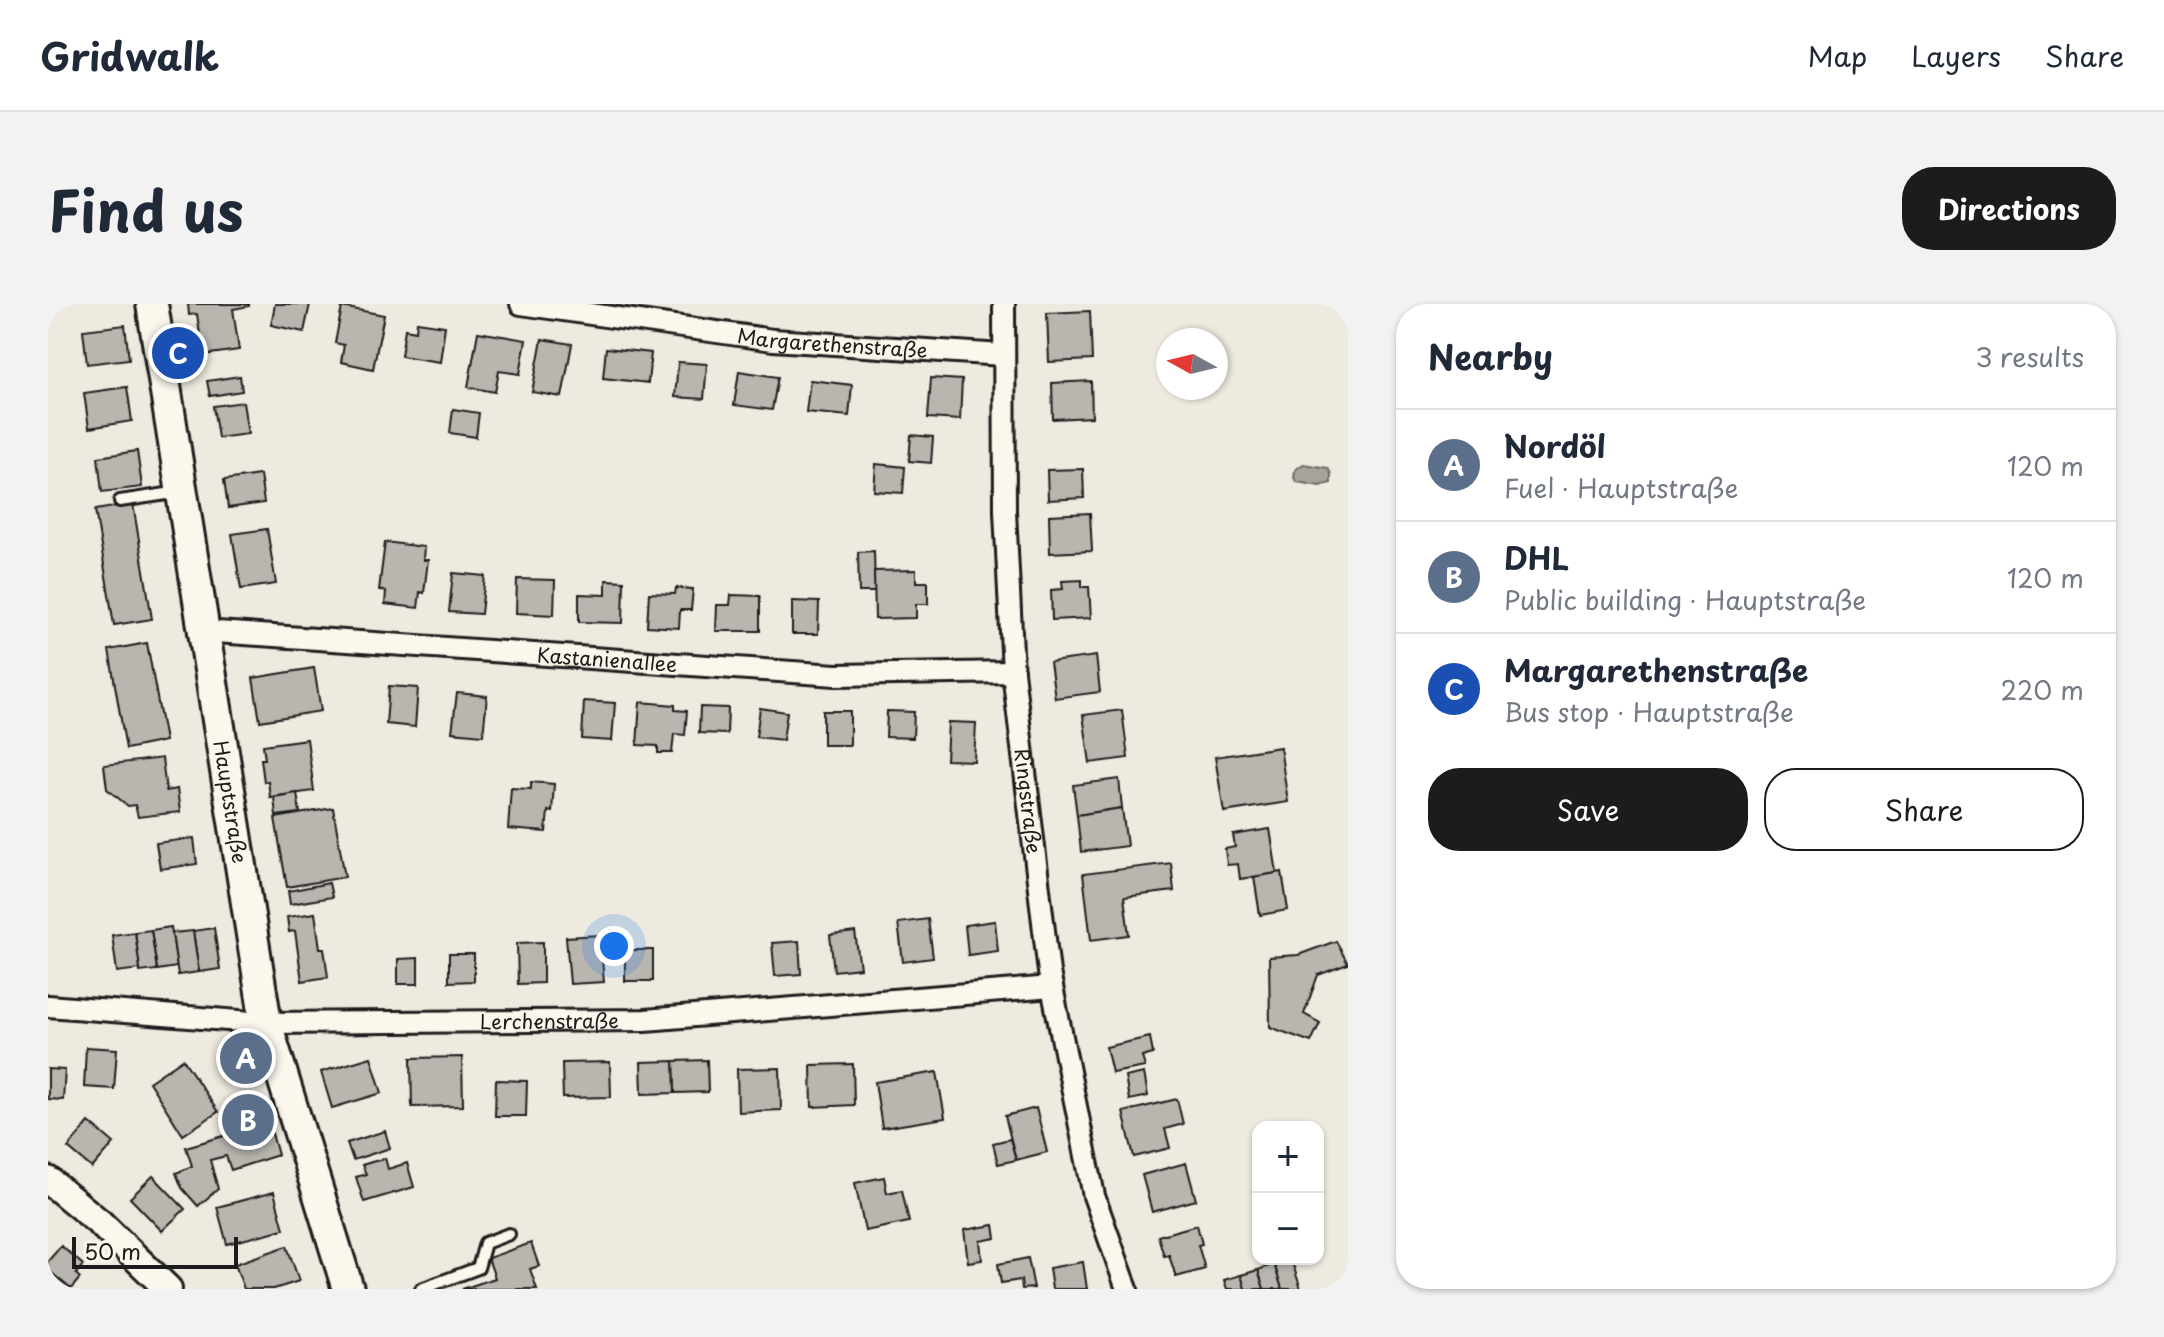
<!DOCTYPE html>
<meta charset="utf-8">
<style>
body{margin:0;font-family:"Playpen Sans",sans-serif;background:#f2f2f3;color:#1f2937}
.controls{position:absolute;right:24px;bottom:24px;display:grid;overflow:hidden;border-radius:16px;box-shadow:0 2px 6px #0004}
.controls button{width:72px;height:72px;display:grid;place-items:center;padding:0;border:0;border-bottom:2px solid #e0e1e3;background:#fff;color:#1f2937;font:40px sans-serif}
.compass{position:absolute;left:1108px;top:24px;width:72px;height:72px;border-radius:50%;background:#fff;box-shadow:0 2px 6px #0004;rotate:278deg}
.scale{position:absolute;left:24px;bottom:20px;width:166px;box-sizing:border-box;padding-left:8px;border:4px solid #1c1c1c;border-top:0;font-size:22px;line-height:28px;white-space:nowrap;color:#1c1c1c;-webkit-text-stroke:6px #fbf7ec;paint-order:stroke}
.you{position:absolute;left:566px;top:642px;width:28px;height:28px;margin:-20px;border:6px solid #fff;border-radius:50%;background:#1a73e8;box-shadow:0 0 0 12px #1a73e833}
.badge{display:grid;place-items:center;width:52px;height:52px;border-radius:50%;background:#1c1c1c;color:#fff;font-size:26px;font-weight:700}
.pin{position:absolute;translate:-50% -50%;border:4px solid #fff;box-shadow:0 2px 8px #0006}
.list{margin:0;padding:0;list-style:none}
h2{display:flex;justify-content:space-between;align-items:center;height:104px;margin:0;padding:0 32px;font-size:34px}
h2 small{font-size:26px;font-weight:400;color:#747a83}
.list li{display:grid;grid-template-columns:52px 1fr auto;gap:24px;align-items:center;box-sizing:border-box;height:112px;padding:0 32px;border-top:2px solid #e0e1e3}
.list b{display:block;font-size:30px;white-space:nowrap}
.list p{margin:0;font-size:26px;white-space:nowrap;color:#747a83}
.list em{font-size:26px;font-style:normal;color:#747a83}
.actions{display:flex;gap:16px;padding:24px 32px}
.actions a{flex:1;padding:18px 0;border:2px solid #1c1c1c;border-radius:32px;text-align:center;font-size:28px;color:#1c1c1c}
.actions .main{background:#1c1c1c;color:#fff}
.map{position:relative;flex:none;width:1300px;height:985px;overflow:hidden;border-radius:32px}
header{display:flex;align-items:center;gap:48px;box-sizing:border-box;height:112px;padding:0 40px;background:#fff;border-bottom:2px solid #e0e1e3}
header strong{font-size:38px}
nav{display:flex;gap:44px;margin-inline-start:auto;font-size:28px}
.intro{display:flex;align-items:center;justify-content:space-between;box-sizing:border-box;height:192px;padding:0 48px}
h1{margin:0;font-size:56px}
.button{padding:20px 36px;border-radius:32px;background:#1c1c1c;color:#fff;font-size:28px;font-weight:700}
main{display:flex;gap:48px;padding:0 48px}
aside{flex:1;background:#fff;border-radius:32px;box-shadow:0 2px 6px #0004}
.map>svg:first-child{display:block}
.water{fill:#a6a39d;stroke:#6f6d69;stroke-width:2}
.building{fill:#b9b6af;stroke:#1c1c1c;stroke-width:2}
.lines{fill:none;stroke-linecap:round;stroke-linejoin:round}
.service-casing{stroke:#1c1c1c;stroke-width:16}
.minor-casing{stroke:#1c1c1c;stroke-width:26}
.tertiary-casing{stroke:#1c1c1c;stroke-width:32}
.secondary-casing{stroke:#1c1c1c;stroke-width:36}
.service{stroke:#fbf7ec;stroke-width:10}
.minor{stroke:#fbf7ec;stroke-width:20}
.tertiary{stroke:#fbf7ec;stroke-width:26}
.secondary{stroke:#fbf7ec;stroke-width:30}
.labels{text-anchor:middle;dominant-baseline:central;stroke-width:6;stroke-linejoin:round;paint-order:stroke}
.street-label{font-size:20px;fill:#1c1c1c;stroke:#fbf7ec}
</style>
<header>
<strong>Gridwalk</strong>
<nav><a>Map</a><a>Layers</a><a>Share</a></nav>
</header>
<div class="intro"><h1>Find us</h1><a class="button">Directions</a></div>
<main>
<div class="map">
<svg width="1300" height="985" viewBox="0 0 1300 985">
<rect width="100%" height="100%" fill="#eeeadf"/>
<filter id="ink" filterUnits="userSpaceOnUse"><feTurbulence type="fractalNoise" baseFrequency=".0125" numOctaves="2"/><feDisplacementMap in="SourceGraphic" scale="16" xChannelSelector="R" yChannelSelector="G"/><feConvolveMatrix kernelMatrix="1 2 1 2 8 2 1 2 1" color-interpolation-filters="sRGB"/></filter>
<g filter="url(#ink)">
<polygon class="water" points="1255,160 1280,164 1283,170 1283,179 1272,182 1249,178 1246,174 1247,166"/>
<g class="building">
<polygon points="140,0 201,0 201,2 185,5 191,46 155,51 149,10 141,11"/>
<polygon points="227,0 262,0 256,28 223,21"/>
<polygon points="294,3 336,11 325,65 293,58 296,41 287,39"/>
<polygon points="1042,7 1044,56 1001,58 999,9"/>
<polygon points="369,18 397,22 392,58 353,52 357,25 368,27"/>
<polygon points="77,21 81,55 39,60 35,26"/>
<polygon points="430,28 478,36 472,70 451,67 447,88 420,83"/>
<polygon points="494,35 524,40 514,93 484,88"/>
<polygon points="558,44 603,49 600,79 555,74"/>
<polygon points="630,58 659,60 656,95 627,93"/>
<polygon points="691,67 730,73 724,106 686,101"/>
<polygon points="192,72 194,87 162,92 159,77"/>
<polygon points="883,74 914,76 912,116 880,114"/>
<polygon points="762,76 804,81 801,112 758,108"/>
<polygon points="1043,77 1044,113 1005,115 1004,79"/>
<polygon points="79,83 84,117 41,124 36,89"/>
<polygon points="195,98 200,130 170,134 165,102"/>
<polygon points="405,105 431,109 428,133 402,129"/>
<polygon points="863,131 885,133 883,159 861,157"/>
<polygon points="89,147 94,183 54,188 50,153"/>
<polygon points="828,160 857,163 855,189 826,187"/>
<polygon points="1035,165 1036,194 1000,196 999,166"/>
<polygon points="212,171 216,199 180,204 176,176"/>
<polygon points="85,200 104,315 66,321 47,206"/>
<polygon points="1042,209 1044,247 1002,249 1001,211"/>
<polygon points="219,225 228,280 193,285 184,230"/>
<polygon points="337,238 376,243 375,256 380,256 376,289 372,288 370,304 337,300 338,287 331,286"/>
<polygon points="826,247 827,288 811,288 810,248"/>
<polygon points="868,266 868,278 880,278 880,300 868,300 868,314 827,315 826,267"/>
<polygon points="405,269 437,272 433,310 401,308"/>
<polygon points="469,275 507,276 506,311 468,309"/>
<polygon points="558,276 576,277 575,319 531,318 531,290 558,291"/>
<polygon points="1034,276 1034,283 1041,283 1043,314 1004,316 1003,286 1015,285 1014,277"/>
<polygon points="628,284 645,285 643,306 632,306 631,324 599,322 601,289 627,290"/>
<polygon points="683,291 712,292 712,327 668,327 669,301 682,301"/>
<polygon points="744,297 771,298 770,330 744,330"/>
<polygon points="99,339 117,437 78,445 61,346"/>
<polygon points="1048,352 1052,388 1007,394 1002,358"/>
<polygon points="266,364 273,407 212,417 205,374"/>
<polygon points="341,382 370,384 367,423 338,420"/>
<polygon points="409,389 439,392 435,431 404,428"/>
<polygon points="536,397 567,399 564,437 534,435"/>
<polygon points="592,398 627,401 627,406 639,407 637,431 626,430 624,449 610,449 610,442 589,441"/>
<polygon points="652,403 680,404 679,430 651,429"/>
<polygon points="712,404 739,408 735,436 708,433"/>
<polygon points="1074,406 1080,454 1042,459 1035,411"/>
<rect x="775" y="407" width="27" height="34"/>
<polygon points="839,407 866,408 865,434 838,433"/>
<polygon points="900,418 928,419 926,457 898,456"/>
<polygon points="259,435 266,487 222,493 220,477 216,478 213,455 217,455 215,441"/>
<polygon points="1232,443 1240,498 1176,508 1167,453"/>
<polygon points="114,454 118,487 129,485 132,508 90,513 87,501 80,502 59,485 56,461"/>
<polygon points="1071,475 1074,504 1029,511 1025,481"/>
<polygon points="483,478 506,480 504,508 500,507 498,528 460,525 463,484 483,485"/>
<polygon points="249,489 252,509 228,512 226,493"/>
<polygon points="285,504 297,573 239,583 227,514"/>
<polygon points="1074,504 1079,542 1033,548 1029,511"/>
<polygon points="1222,525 1229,569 1192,575 1190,560 1179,561 1177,545 1187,543 1185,531"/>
<polygon points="146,534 149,560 112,565 108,539"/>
<polygon points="1123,559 1126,587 1076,593 1081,631 1043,636 1035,570"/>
<polygon points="1234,568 1240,606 1212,611 1206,573"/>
<polygon points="281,579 284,593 242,600 240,587"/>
<polygon points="267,609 272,644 276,644 280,673 254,677 247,627 241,628 239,613"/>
<polygon points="880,615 885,654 855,658 850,619"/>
<polygon points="947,617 950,647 920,651 917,621"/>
<polygon points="123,623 129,663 109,666 103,626"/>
<polygon points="166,624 172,665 151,668 145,627"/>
<polygon points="103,626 109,666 92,668 87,628"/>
<polygon points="145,627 151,668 130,671 124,629"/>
<polygon points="87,628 92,665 69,668 64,631"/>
<polygon points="807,628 812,664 786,667 782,631"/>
<polygon points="552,631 556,678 522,680 518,633"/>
<polygon points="751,637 753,670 727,672 724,639"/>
<polygon points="1288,637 1300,660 1270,671 1256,710 1272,719 1263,738 1222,723 1221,653 1250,651"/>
<polygon points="495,638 495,679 470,680 469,639"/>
<rect x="577" y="646" width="28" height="31"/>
<polygon points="401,650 426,650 426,677 401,678"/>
<polygon points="370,654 370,680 350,680 350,655"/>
<polygon points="1102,733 1105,750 1094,753 1097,763 1064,769 1058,743"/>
<polygon points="38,743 69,745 66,785 36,783"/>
<polygon points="323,753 334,789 284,804 273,768"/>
<polygon points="414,753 415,802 364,803 363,754"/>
<polygon points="135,755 170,808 135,831 101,778"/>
<polygon points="659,756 660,788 627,789 626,757"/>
<polygon points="626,757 627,789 594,790 593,758"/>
<polygon points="562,758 563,793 515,794 514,759"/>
<polygon points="805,760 806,801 764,803 763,761"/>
<polygon points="732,764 733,806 690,808 689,765"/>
<polygon points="0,765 17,766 15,796 0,795"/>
<polygon points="889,768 897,814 834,824 827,778"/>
<polygon points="1096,769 1100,792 1081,796 1077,773"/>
<polygon points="448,776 479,777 478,812 447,812"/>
<polygon points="1129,795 1135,820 1117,825 1122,844 1086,853 1075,808"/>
<polygon points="988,804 999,848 968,856 957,812"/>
<polygon points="41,818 66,839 44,864 20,844"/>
<polygon points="221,819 230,851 183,866 178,852 162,856 170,885 150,902 134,884 128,869 144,862 138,843"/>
<polygon points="337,827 342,844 305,856 299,839"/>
<polygon points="962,835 968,856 950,860 945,839"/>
<polygon points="337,854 340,865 359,859 366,883 316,898 308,873 318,870 314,861"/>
<polygon points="1138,859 1148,896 1104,908 1094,871"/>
<polygon points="105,872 137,905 114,927 82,894"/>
<polygon points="836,873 839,889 854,886 861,918 817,927 807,879"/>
<polygon points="226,888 236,925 179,940 169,903"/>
<polygon points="946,921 948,934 932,937 934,956 920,958 916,926"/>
<polygon points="1149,921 1154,940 1150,941 1157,965 1128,973 1121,951 1116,952 1110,932"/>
<polygon points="483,939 491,962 482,965 489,985 414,985 447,974 440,954"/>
<polygon points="13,942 35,961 28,970 32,974 23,985 0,966 0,957"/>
<polygon points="239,942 251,977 226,985 196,985 187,960"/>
<polygon points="980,954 986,984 974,985 973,976 953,979 950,960"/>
<polygon points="1243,955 1253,985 1234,985 1226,960"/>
<polygon points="1035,958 1039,985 1004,985 1001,964"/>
<polygon points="1226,960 1234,985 1216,985 1210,966"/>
<polygon points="1210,966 1216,985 1197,985 1193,971"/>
<polygon points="1193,971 1197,985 1179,985 1176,976"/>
</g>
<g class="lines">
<defs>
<g id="service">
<polyline points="72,197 132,188"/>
<polyline points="373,985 430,964 437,939 461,930"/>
</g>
<g id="minor">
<path id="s1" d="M473 0 725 36 955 51"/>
<path id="s2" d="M956 0 957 207 965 368 1001 668 1046 892 1079 985"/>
<path id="s3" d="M154 327 788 371 965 368"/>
<path id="s4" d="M0 702 218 719 597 716 1004 683"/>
</g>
<polyline id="tertiary" points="0,876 52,919 120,985"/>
<g id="secondary">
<path id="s5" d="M104 0 218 719 300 985"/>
</g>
</defs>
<use href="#service" class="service-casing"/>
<use href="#minor" class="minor-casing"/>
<use href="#tertiary" class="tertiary-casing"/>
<use href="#secondary" class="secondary-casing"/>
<use href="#service" class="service"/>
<use href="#minor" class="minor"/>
<use href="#tertiary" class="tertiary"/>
<use href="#secondary" class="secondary"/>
</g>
</g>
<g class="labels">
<g class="street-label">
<text stroke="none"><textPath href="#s1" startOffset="314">Margarethenstraße</textPath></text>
<text stroke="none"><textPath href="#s3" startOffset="406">Kastanienallee</textPath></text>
<text stroke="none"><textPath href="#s5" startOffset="504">Hauptstraße</textPath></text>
<text stroke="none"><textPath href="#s2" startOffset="498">Ringstraße</textPath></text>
<text stroke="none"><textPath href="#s4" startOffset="502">Lerchenstraße</textPath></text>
</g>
</g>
</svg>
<div class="controls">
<button>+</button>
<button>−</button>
</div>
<svg class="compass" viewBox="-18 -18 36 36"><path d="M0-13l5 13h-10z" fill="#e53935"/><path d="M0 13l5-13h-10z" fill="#747a83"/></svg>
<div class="scale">50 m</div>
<div class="you"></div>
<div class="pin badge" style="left:198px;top:754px;background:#5c6f8a">A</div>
<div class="pin badge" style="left:200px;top:816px;background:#5c6f8a">B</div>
<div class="pin badge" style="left:130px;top:49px;background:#1a4fb4">C</div>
</div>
<aside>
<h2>Nearby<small>3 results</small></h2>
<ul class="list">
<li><span class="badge" style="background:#5c6f8a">A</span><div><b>Nordöl</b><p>Fuel · Hauptstraße</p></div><em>120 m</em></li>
<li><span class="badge" style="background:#5c6f8a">B</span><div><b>DHL</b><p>Public building · Hauptstraße</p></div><em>120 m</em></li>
<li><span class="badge" style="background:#1a4fb4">C</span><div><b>Margarethenstraße</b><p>Bus stop · Hauptstraße</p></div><em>220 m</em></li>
</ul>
<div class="actions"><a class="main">Save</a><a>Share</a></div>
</aside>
</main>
